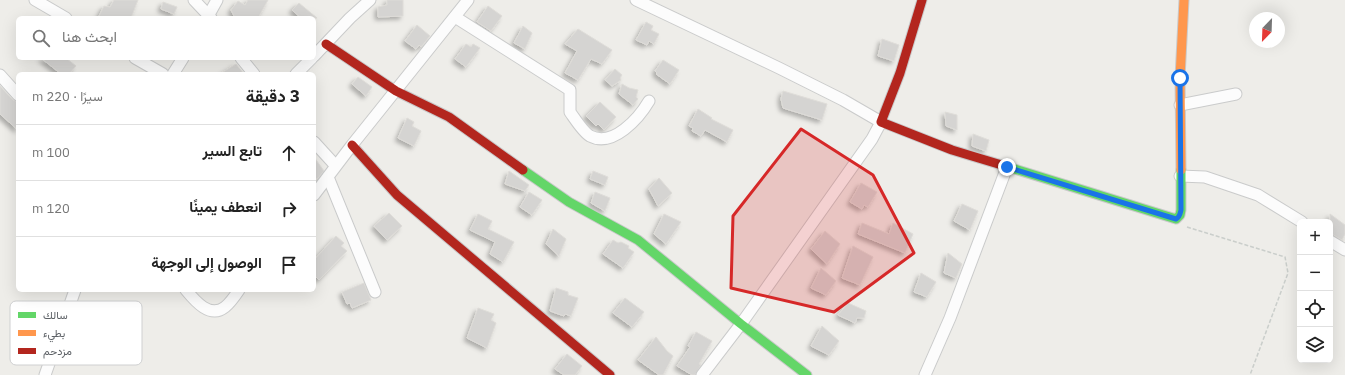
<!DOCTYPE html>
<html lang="ar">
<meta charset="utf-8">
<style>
body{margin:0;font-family:"IBM Plex Sans",Vazirmatn,sans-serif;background:#f6f6f6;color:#222;direction:rtl}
.controls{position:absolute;right:12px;bottom:12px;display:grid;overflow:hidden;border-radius:6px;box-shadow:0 4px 16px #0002}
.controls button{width:36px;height:36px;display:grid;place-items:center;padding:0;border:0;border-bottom:1px solid #e0e0e0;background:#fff;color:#222;font:20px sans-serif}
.compass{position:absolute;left:1249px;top:12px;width:36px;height:36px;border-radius:50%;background:#fff;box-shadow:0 4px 16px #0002;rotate:203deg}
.stop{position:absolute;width:12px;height:12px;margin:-9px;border:3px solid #1a73e8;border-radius:50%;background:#fff}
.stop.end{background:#1a73e8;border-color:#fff;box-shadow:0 1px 4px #0008}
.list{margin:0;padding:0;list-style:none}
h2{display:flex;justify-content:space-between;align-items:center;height:52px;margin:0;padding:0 16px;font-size:17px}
h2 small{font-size:13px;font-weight:400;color:#767676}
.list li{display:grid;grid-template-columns:26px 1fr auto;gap:12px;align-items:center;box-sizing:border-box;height:56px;padding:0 16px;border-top:1px solid #e0e0e0}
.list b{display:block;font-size:15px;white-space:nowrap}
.list em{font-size:13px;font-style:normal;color:#767676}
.icon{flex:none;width:22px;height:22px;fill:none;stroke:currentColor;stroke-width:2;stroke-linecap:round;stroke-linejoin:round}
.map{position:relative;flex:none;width:1345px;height:375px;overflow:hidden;direction:ltr}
.search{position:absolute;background:#fff;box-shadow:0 4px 16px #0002;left:16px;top:16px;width:300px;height:44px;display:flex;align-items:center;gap:10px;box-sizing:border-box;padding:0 14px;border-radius:6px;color:#767676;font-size:15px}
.panel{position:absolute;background:#fff;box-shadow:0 4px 16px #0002;left:16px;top:72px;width:300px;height:220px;border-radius:6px;direction:rtl}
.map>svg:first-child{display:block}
.building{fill:#d5d4d2;stroke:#dedcd8;filter:url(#shadow)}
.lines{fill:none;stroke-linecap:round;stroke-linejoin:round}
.street-casing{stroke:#cacbcb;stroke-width:13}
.fast-casing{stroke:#c9c9ca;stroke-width:11}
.slow-casing{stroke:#c9c9ca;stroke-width:11}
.jam-casing{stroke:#c9c9ca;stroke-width:11}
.path{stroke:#cacecb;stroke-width:1.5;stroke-dasharray:4 2;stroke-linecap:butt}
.street{stroke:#fcfcfc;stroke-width:11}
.fast{stroke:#63d668;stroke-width:9}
.slow{stroke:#ff974d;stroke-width:9}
.jam{stroke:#b3261e;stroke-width:9}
.route{stroke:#1a73e8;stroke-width:5}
.marked{fill:#d62828;fill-opacity:0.2;stroke:#d62828;stroke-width:3;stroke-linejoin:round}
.key{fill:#fff;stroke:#cfd0d1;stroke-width:1}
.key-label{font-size:11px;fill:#5e6267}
</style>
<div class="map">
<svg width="1345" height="375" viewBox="0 0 1345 375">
<defs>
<filter id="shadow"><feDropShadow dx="-3" dy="3" stdDeviation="2" flood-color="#0004"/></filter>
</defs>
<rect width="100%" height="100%" fill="#eeede9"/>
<g class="building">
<polygon points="114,0 138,0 131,18 98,18 104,6 110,7"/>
<polygon points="248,0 268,0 258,18 235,18 231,10 238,1 245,5"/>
<polygon points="387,0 403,0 403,16 378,17 378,7 387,5"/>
<polygon points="163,2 177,7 174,14 161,9"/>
<polygon points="299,3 317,18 301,18 292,10"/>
<polygon points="488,6 502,16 491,31 477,22"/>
<polygon points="646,22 653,26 651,30 659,34 654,44 649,41 647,45 636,40"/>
<polygon points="417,25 430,36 421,47 419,45 416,49 405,41"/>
<polygon points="523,26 532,33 525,49 514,43"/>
<polygon points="578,29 612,50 602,64 591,59 578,80 565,73 577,51 565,44"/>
<polygon points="882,39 899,45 894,61 878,56"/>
<polygon points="466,44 471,47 473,44 480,48 466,67 455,59"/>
<polygon points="41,58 66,58 76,66 69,74 61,74"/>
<polygon points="663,60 679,70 670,84 656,74 657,73 655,71"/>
<polygon points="236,64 244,74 220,74"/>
<polygon points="615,69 622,75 620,78 621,80 612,86 605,80"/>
<polygon points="358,77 372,87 366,96 352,84"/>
<polygon points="622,84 629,88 638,90 636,97 638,99 633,105 619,94"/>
<polygon points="0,86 13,100 18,102 18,130 0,114"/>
<polygon points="783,91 827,104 822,120 783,108 781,99"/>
<polygon points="600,102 616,117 604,130 598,124 596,126 586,116"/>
<polygon points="698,109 712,118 711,119 733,130 727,142 705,130 701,136 692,131 693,128 689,126"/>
<polygon points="945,112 957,115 957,130 946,126"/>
<polygon points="407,118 414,122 412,126 421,131 414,146 398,138"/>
<polygon points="973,134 989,140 986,151 972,146"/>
<polygon points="314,157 324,171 318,178 314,180"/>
<polygon points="509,171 529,185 525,191 505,184"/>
<polygon points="593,171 608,177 605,185 590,179"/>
<polygon points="659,178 672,193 658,206 649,189"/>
<polygon points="861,183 877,192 868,207 864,205 862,209 850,202"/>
<polygon points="529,192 542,200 532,215 520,207"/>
<polygon points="595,192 610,198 605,211 591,203"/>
<polygon points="962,204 978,211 970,230 954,221"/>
<polygon points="389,213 402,226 387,240 374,226"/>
<polygon points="478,214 492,221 488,229 514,242 503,262 490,254 495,242 470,230"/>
<polygon points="664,214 681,222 666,244 654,234"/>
<polygon points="1330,214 1345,225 1345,234 1342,240 1330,233"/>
<polygon points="862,223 889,234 893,223 913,234 905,253 858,234"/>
<polygon points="553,229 566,239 559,256 546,244"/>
<polygon points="825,231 840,244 827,264 811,249"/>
<polygon points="336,236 344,243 341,246 347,251 319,280 314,275 314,260"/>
<polygon points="613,240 618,243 621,242 629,246 628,248 634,252 623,268 603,254"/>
<polygon points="853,246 873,257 860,285 842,278"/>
<polygon points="948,253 962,264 956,278 944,273"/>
<polygon points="821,268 836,281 826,295 811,288"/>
<polygon points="921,273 936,282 927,297 914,292"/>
<polygon points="364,283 371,300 352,308 350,303 347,304 342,292"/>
<polygon points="556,288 568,292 568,295 578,298 571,316 565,314 564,316 550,311"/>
<polygon points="625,298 644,312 632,327 613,313"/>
<polygon points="848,303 866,311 864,318 857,318 855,323 838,315"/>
<polygon points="478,308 494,314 491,320 496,323 487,348 467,338"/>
<polygon points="822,326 839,341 829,355 811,346"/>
<polygon points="696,332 712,341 699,364 701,365 695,375 692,375 677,366 690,347 688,346"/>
<polygon points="656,337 667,351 673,356 663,375 659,375 638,360"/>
<polygon points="567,354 582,366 575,375 564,375 555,369"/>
</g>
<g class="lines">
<defs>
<g id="street">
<polyline points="35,0 66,18"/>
<polyline points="194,0 211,18"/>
<polyline points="636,0 779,68 843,100 881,122 872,139 741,324 702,375"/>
<path d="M455 17 570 90V112C575 119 583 132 590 136 613 148 639 118 649 101"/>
<polyline points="207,18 217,0"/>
<polyline points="314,56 350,18 370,0"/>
<polyline points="135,58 163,74"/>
<polyline points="241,58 254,74"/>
<polyline points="173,74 183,58"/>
<polyline points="296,74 312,58"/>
<polyline points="0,75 18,95"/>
<polyline points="1180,105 1236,94"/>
<polyline points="314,142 335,165"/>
<polyline points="1180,176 1205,177 1258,195 1302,222"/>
<polyline points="328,177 375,292"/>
<polyline points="314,195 352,145 468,0"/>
<polyline points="1330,241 1345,250"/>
<path d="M186 290C195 301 210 319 225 307 230 303 235 296 239 290"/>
<polyline points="45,375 75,290"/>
<polyline points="925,375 950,318 1007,167"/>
</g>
<g id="fast">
<polyline points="1005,166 1176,219 1180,215 1181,210 1181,170"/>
<polyline points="523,170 569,202 638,240 741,324 807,375"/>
</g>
<polyline id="slow" points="1181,170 1180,78 1184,0"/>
<g id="jam">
<polyline points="922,0 900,73 881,122 952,150 1005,166"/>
<polyline points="326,44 396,91 449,117 523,170"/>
<polyline points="352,145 397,195 610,375"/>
</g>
</defs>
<use href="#street" class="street-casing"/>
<use href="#fast" class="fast-casing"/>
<use href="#slow" class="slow-casing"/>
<use href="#jam" class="jam-casing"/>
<polyline class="path" points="1187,227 1285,257 1288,273 1250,375"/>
<use href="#street" class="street"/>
<use href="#fast" class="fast"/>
<use href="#slow" class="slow"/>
<use href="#jam" class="jam"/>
</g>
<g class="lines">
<path class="route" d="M1007 167 1176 219C1180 217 1180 214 1181 210L1180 78"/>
</g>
<path class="marked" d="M801 129 873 175 914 253 834 312 731 288 733 216Z"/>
<rect x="10" y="301" width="132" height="64" rx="6" class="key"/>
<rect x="18" y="312" width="18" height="6" fill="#63d668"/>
<rect x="18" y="330" width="18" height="6" fill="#ff974d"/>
<rect x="18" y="348" width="18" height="6" fill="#b3261e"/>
<g class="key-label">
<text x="43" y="319">سالك</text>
<text x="43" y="337">بطيء</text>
<text x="43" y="355">مزدحم</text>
</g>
</svg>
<div class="controls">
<button>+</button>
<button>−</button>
<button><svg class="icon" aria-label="locate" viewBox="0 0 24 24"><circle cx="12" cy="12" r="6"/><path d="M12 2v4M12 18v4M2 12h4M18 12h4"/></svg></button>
<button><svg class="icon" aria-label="layers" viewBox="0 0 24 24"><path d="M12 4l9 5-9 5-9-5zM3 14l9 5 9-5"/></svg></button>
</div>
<svg class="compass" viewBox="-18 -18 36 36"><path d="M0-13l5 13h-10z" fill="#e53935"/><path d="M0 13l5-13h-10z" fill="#767676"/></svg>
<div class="stop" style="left:1180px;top:78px"></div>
<div class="stop end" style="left:1007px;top:167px"></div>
<div class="search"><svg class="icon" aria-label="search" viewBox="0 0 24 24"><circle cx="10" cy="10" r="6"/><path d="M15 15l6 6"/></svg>ابحث هنا</div>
<section class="panel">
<h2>3 دقيقة<small>سيرًا · 220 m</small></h2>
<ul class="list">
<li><svg class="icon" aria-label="ahead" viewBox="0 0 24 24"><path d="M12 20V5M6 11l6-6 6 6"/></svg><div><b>تابع السير</b></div><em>100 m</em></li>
<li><svg class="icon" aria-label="right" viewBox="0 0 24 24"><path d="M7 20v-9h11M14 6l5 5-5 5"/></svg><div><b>انعطف يمينًا</b></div><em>120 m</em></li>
<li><svg class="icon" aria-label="arrive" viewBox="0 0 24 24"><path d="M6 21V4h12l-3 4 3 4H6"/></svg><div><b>الوصول إلى الوجهة</b></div></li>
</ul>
</section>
</div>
